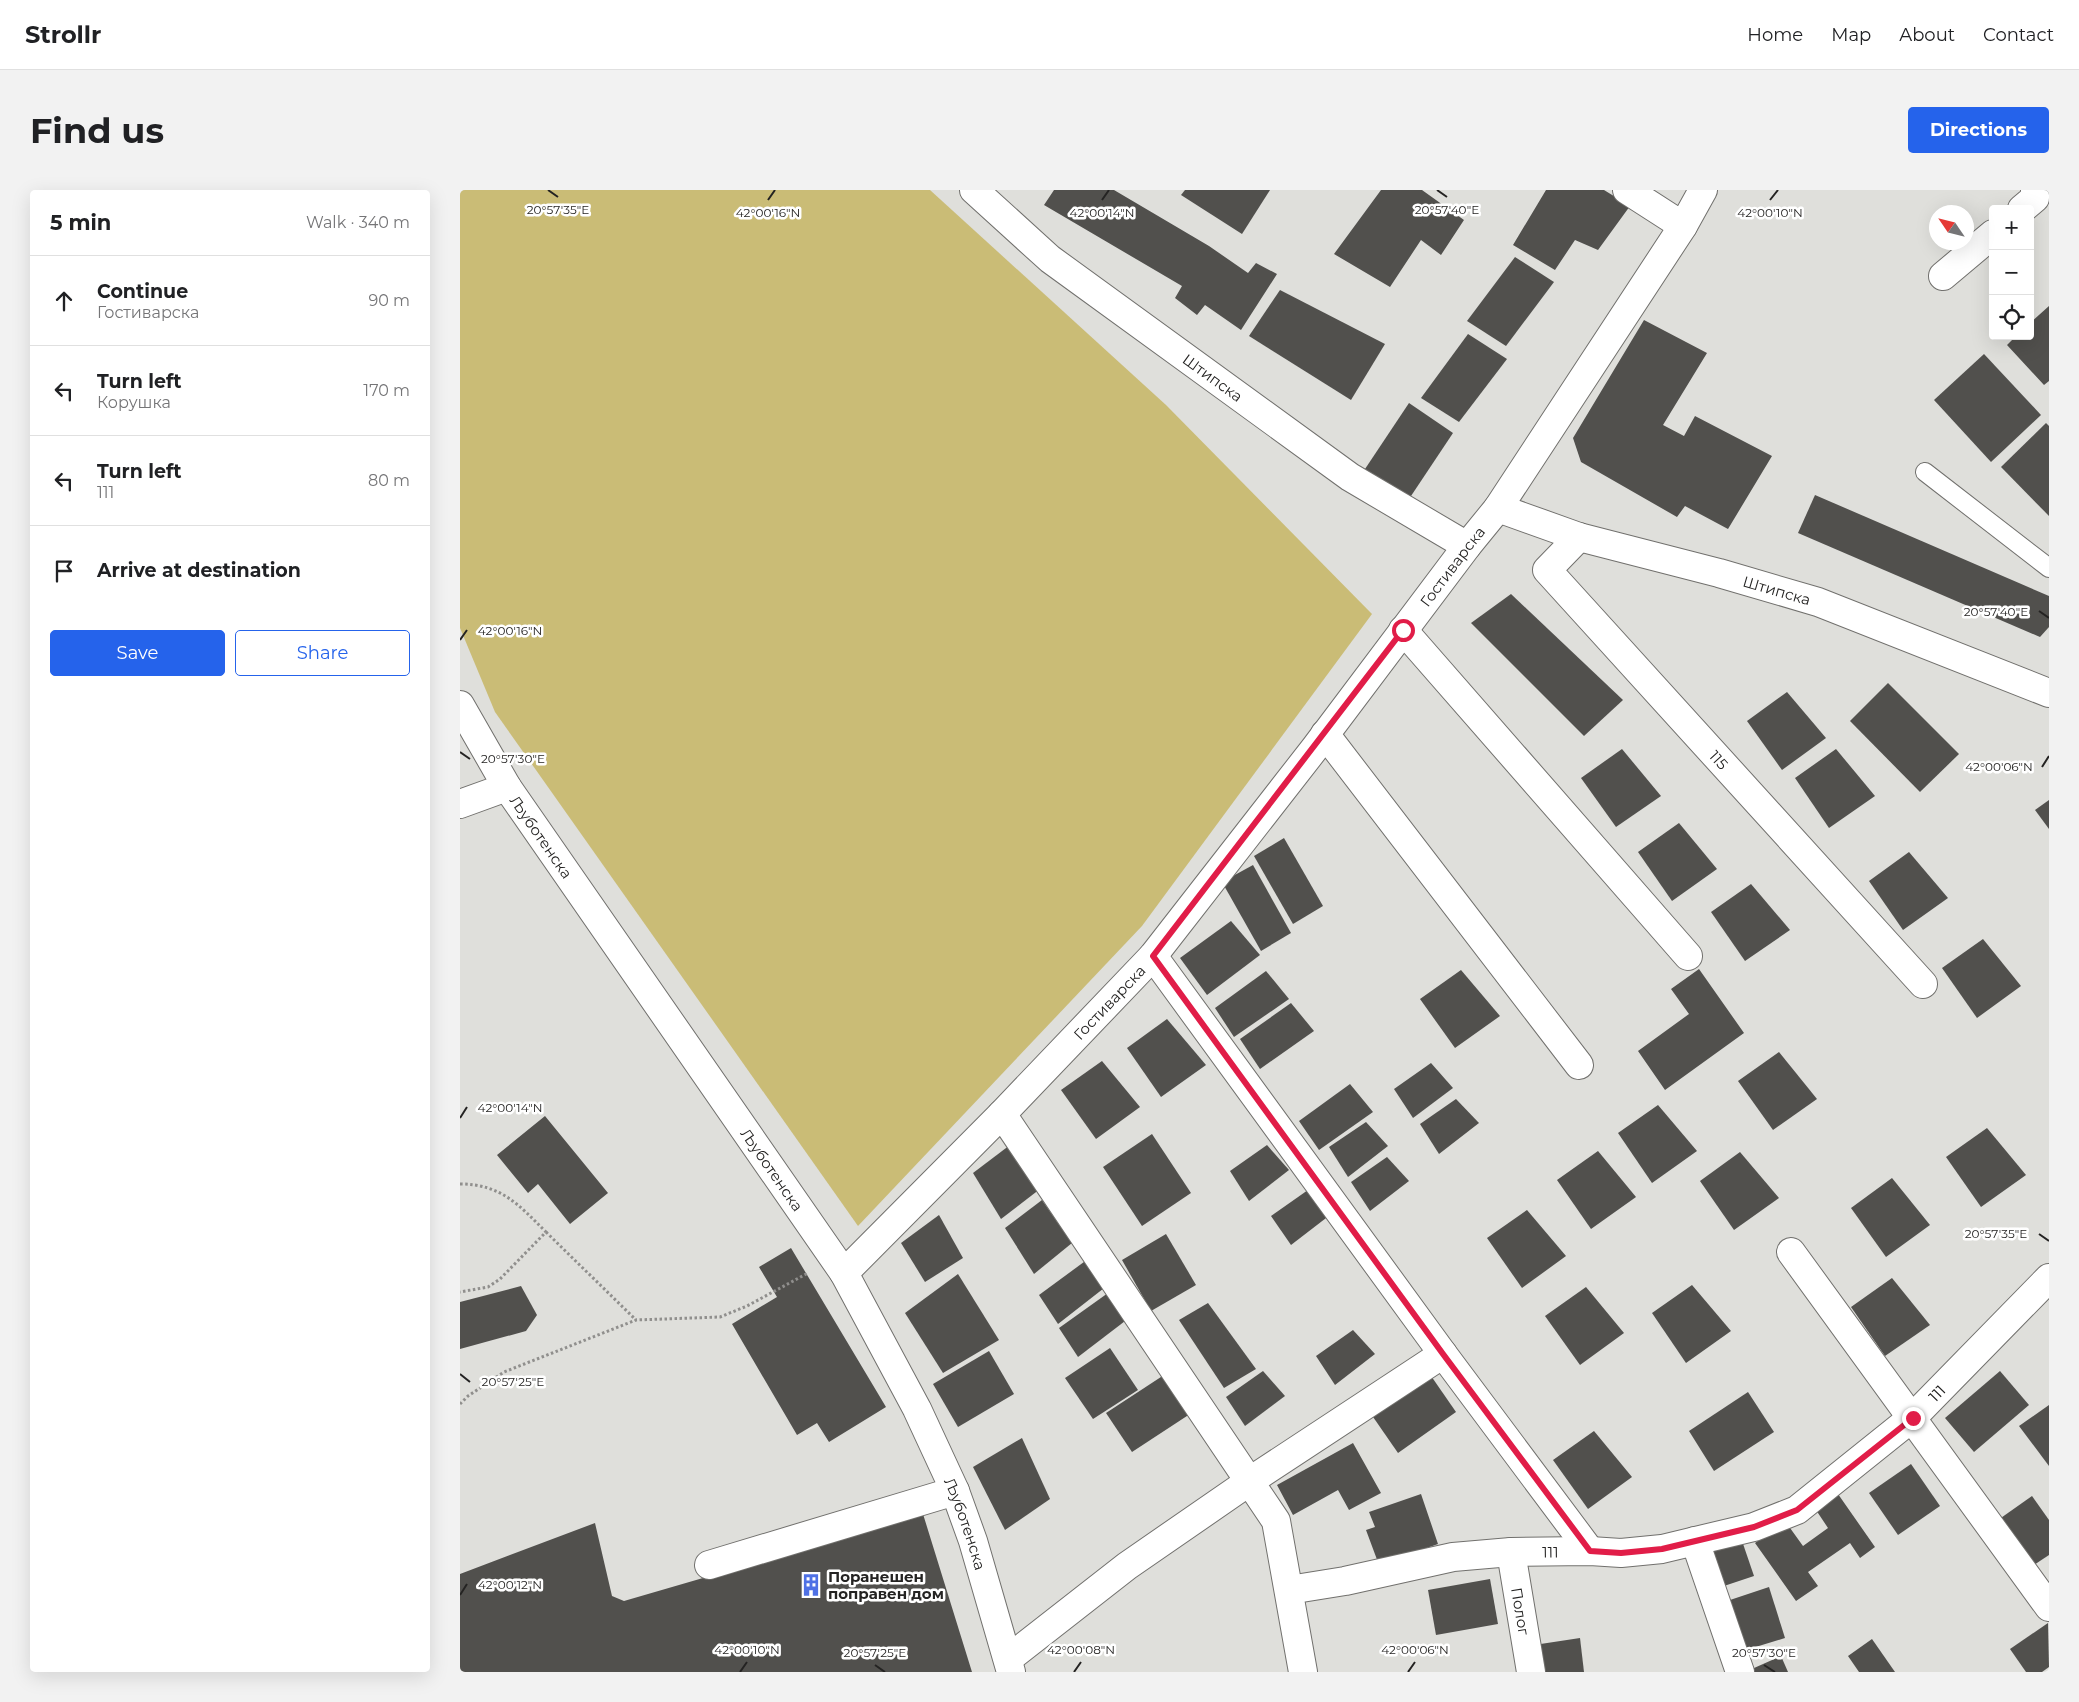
<!DOCTYPE html>
<meta charset="utf-8">
<style>
body{margin:0;font-family:Montserrat,sans-serif;background:#f2f2f2;color:#202124}
.controls{position:absolute;right:15px;top:15px;display:grid;overflow:hidden;border-radius:5px;box-shadow:0 5px 20px #0002}
.controls button{width:45px;height:45px;display:grid;place-items:center;padding:0;border:0;border-bottom:1px solid #e0e0e0;background:#fff;color:#202124;font:25px sans-serif}
.compass{position:absolute;left:1469px;top:15px;width:45px;height:45px;border-radius:50%;background:#fff;box-shadow:0 5px 20px #0002;rotate:305deg}
.stop{position:absolute;width:15px;height:15px;margin:-11px;border:4px solid #e11d48;border-radius:50%;background:#fff}
.stop.end{background:#e11d48;border-color:#fff;box-shadow:0 1px 5px #0008}
.list{margin:0;padding:0;list-style:none}
h2{display:flex;justify-content:space-between;align-items:center;height:65px;margin:0;padding:0 20px;font-size:21px}
h2 small{font-size:16px;font-weight:400;color:#757577}
.list li{display:grid;grid-template-columns:32px 1fr auto;gap:15px;align-items:center;box-sizing:border-box;height:90px;padding:0 20px;border-top:1px solid #e0e0e0}
.list b{display:block;font-size:19px;white-space:nowrap}
.list p{margin:0;font-size:16px;white-space:nowrap;color:#757577}
.list em{font-size:16px;font-style:normal;color:#757577}
.actions{display:flex;gap:10px;padding:15px 20px}
.actions a{flex:1;padding:11px 0;border:1px solid #2563eb;border-radius:5px;text-align:center;font-size:18px;color:#2563eb}
.actions .main{background:#2563eb;color:#fff}
.icon{flex:none;width:28px;height:28px;fill:none;stroke:currentColor;stroke-width:2;stroke-linecap:round;stroke-linejoin:round}
.map{position:relative;flex:none;width:1589px;height:1482px;overflow:hidden;border-radius:5px}
header{display:flex;align-items:center;gap:30px;box-sizing:border-box;height:70px;padding:0 25px;background:#fff;border-bottom:1px solid #e0e0e0}
header strong{font-size:24px}
nav{display:flex;gap:28px;margin-inline-start:auto;font-size:18px}
.intro{display:flex;align-items:center;justify-content:space-between;box-sizing:border-box;height:120px;padding:0 30px}
h1{margin:0;font-size:35px}
.button{padding:12px 22px;border-radius:5px;background:#2563eb;color:#fff;font-size:18px;font-weight:700}
main{display:flex;gap:30px;padding:0 30px}
aside{flex:1;background:#fff;border-radius:5px;box-shadow:0 5px 20px #0002}
.map>svg:first-child{display:block}
.green{fill:#cabc76}
.building{fill:#51504d}
.lines{fill:none;stroke-linecap:round;stroke-linejoin:round}
.service-casing{stroke:#71706d;stroke-width:20}
.minor-casing{stroke:#71706d;stroke-width:30}
.tertiary-casing{stroke:#71706d;stroke-width:30}
.secondary-casing{stroke:#71706d;stroke-width:30}
.path{stroke:#908f8d;stroke-width:3;stroke-dasharray:2.5 2.5;stroke-linecap:butt}
.service{stroke:#fff;stroke-width:18}
.minor{stroke:#fff;stroke-width:28}
.tertiary{stroke:#fff;stroke-width:28}
.secondary{stroke:#fff;stroke-width:28}
.route{stroke:#e11d48;stroke-width:6}
.ticks{fill:none;stroke:#242322;stroke-width:2}
.labels{text-anchor:middle;dominant-baseline:central;stroke-width:5;stroke-linejoin:round;paint-order:stroke}
.street-label{font-size:15px;fill:#242322;stroke:#fff}
.poi-label{font-size:15px;font-weight:bold;fill:#242322;stroke:#fff;text-anchor:start}
.ticks-label{font-size:12px;text-anchor:middle;fill:#242322;stroke:#fff;stroke-width:5;stroke-linejoin:round;paint-order:stroke}
</style>
<header>
<strong>Strollr</strong>
<nav><a>Home</a><a>Map</a><a>About</a><a>Contact</a></nav>
</header>
<div class="intro"><h1>Find us</h1><a class="button">Directions</a></div>
<main>
<aside>
<h2>5 min<small>Walk · 340 m</small></h2>
<ul class="list">
<li><svg class="icon" aria-label="ahead" viewBox="0 0 24 24"><path d="M12 20V5M6 11l6-6 6 6"/></svg><div><b>Continue</b><p>Гостиварска</p></div><em>90 m</em></li>
<li><svg class="icon" aria-label="left" viewBox="0 0 24 24"><path d="M17 20v-9H6M10 6l-5 5 5 5"/></svg><div><b>Turn left</b><p>Корушка</p></div><em>170 m</em></li>
<li><svg class="icon" aria-label="left" viewBox="0 0 24 24"><path d="M17 20v-9H6M10 6l-5 5 5 5"/></svg><div><b>Turn left</b><p>111</p></div><em>80 m</em></li>
<li><svg class="icon" aria-label="arrive" viewBox="0 0 24 24"><path d="M6 21V4h12l-3 4 3 4H6"/></svg><div><b>Arrive at destination</b></div></li>
</ul>
<div class="actions"><a class="main">Save</a><a>Share</a></div>
</aside>
<div class="map">
<svg width="1589" height="1482" viewBox="0 0 1589 1482">
<rect width="100%" height="100%" fill="#dfdfdb"/>
<polygon class="green" points="0,0 470,0 706,215 912,424 682,736 398,1036 35,522 0,438"/>
<g class="building">
<polygon points="594,0 654,0 749,56 788,83 796,73 817,84 781,140 745,115 737,125 715,108 722,96 584,15"/>
<polygon points="725,0 810,0 782,44 721,5"/>
<polygon points="921,0 962,0 1004,30 981,65 961,50 930,97 874,64"/>
<polygon points="1086,0 1144,0 1170,16 1138,60 1115,50 1095,80 1053,55"/>
<polygon points="1055,67 1094,92 1046,156 1007,131"/>
<polygon points="820,100 925,154 891,210 789,146"/>
<polygon points="1589,116 1589,191 1584,195 1547,155 1556,146 1570,146 1570,133"/>
<polygon points="1184,130 1247,163 1203,235 1224,246 1235,226 1312,266 1268,339 1225,316 1217,327 1121,272 1113,248"/>
<polygon points="1008,144 1047,169 999,232 961,208"/>
<polygon points="1524,164 1581,225 1531,272 1474,210"/>
<polygon points="949,213 993,243 947,312 903,282"/>
<polygon points="1586,233 1589,236 1589,326 1541,277"/>
<polygon points="1355,305 1589,406 1589,437 1580,447 1338,343"/>
<polygon points="1051,404 1163,510 1124,546 1011,433"/>
<polygon points="1428,493 1499,564 1460,602 1390,531"/>
<polygon points="1327,502 1366,548 1322,580 1287,531"/>
<polygon points="1162,559 1201,606 1156,637 1121,588"/>
<polygon points="1376,559 1415,606 1369,638 1335,588"/>
<polygon points="1589,610 1589,639 1575,620"/>
<polygon points="1219,633 1257,679 1212,711 1178,662"/>
<polygon points="824,648 863,716 833,734 794,666"/>
<polygon points="1449,662 1488,708 1443,740 1409,691"/>
<polygon points="793,675 831,743 801,761 762,692"/>
<polygon points="1291,694 1330,740 1285,771 1251,722"/>
<polygon points="771,731 800,765 747,805 720,768"/>
<polygon points="1523,749 1561,796 1517,828 1482,778"/>
<polygon points="1239,779 1284,843 1205,900 1178,861 1229,824 1211,799"/>
<polygon points="1001,780 1040,826 995,858 960,809"/>
<polygon points="806,781 829,809 774,847 755,818"/>
<polygon points="831,813 854,841 800,879 780,849"/>
<polygon points="707,829 746,875 701,907 667,858"/>
<polygon points="1319,862 1357,909 1313,940 1278,891"/>
<polygon points="642,871 680,917 636,949 601,900"/>
<polygon points="971,873 993,898 953,928 934,899"/>
<polygon points="890,894 913,922 859,960 839,931"/>
<polygon points="996,909 1019,933 979,964 960,934"/>
<polygon points="1198,915 1237,961 1192,993 1158,943"/>
<polygon points="85,926 148,1003 110,1034 78,994 68,1003 37,965"/>
<polygon points="906,932 928,956 888,987 869,957"/>
<polygon points="1527,938 1566,985 1521,1017 1486,967"/>
<polygon points="692,944 731,1003 682,1036 643,977"/>
<polygon points="550,955 580,999 541,1029 513,983"/>
<polygon points="807,955 829,980 789,1011 770,981"/>
<polygon points="1138,961 1176,1007 1131,1039 1097,990"/>
<polygon points="1280,962 1319,1008 1274,1040 1240,991"/>
<polygon points="927,967 949,991 910,1021 891,992"/>
<polygon points="1432,988 1470,1035 1426,1067 1391,1018"/>
<polygon points="848,1000 870,1025 831,1055 811,1026"/>
<polygon points="582,1010 612,1053 574,1084 545,1038"/>
<polygon points="1067,1020 1106,1066 1062,1098 1027,1048"/>
<polygon points="479,1025 503,1068 465,1092 441,1053"/>
<polygon points="706,1044 736,1095 691,1121 662,1070"/>
<polygon points="331,1058 426,1217 369,1252 357,1233 337,1245 272,1134 317,1107 299,1077"/>
<polygon points="628,1069 648,1095 598,1134 579,1105"/>
<polygon points="498,1084 539,1150 483,1183 445,1123"/>
<polygon points="1432,1088 1470,1135 1425,1166 1391,1117"/>
<polygon points="1232,1095 1271,1141 1226,1173 1192,1123"/>
<polygon points="61,1096 77,1125 66,1141 0,1159 0,1112"/>
<polygon points="1126,1097 1164,1143 1120,1175 1085,1126"/>
<polygon points="648,1103 669,1128 618,1167 599,1138"/>
<polygon points="748,1113 796,1179 764,1198 719,1130"/>
<polygon points="893,1140 915,1164 875,1195 856,1166"/>
<polygon points="650,1158 678,1200 633,1229 605,1188"/>
<polygon points="529,1161 554,1204 498,1237 473,1194"/>
<polygon points="803,1181 825,1206 785,1236 766,1207"/>
<polygon points="1540,1181 1569,1215 1514,1262 1485,1228"/>
<polygon points="969,1183 996,1222 938,1263 911,1224"/>
<polygon points="704,1185 730,1224 672,1262 646,1223"/>
<polygon points="1288,1202 1314,1242 1254,1281 1229,1241"/>
<polygon points="1589,1215 1589,1276 1559,1236"/>
<polygon points="1134,1241 1172,1287 1128,1319 1093,1270"/>
<polygon points="562,1248 590,1309 545,1340 513,1277"/>
<polygon points="893,1253 921,1303 889,1320 878,1300 833,1325 817,1295"/>
<polygon points="1451,1274 1480,1316 1438,1345 1409,1303"/>
<polygon points="961,1304 978,1354 919,1375 906,1340 915,1337 909,1322"/>
<polygon points="1378,1304 1415,1357 1400,1368 1390,1353 1348,1382 1358,1396 1336,1411 1295,1353 1325,1331 1343,1356 1368,1338 1356,1320"/>
<polygon points="1572,1306 1589,1330 1589,1365 1571,1377 1538,1330"/>
<polygon points="463,1324 512,1482 0,1482 0,1384 135,1333 152,1406 164,1411"/>
<polygon points="1280,1345 1294,1386 1255,1399 1241,1358"/>
<polygon points="1030,1389 1038,1434 976,1445 968,1400"/>
<polygon points="1309,1397 1325,1448 1276,1463 1261,1413"/>
<polygon points="1588,1433 1589,1477 1582,1482 1566,1482 1550,1459"/>
<polygon points="1120,1448 1124,1482 1078,1482 1074,1455"/>
<polygon points="1412,1449 1435,1482 1399,1482 1388,1466"/>
<polygon points="1321,1466 1328,1482 1285,1482"/>
</g>
<g class="lines">
<defs>
<polyline id="service" points="1465,282 1589,378"/>
<g id="minor">
<path id="s1" d="M514 0 590 69 890 287 1007 356"/>
<polyline points="1167,0 1223,36"/>
<polyline points="1562,19 1575,8 1575,0"/>
<polyline points="1483,86 1533,44"/>
<path id="s2" d="M1119 347 1087 380 1463 794"/>
<polyline points="943,440 1228,766"/>
<polyline points="865,544 1119,875"/>
<polyline points="0,614 47,597"/>
<polyline points="693,766 983,1164 1130,1361"/>
<polyline points="542,924 816,1331 843,1482"/>
<polyline points="1331,1062 1589,1417"/>
<polyline points="1235,1351 1280,1482"/>
<path id="s3" d="M1051 1362 1071 1482"/>
<polyline points="249,1375 495,1301"/>
<path id="s4" d="M829 1400 885 1391 993 1367 1051 1362 1130 1361 1161 1363 1202 1359 1294 1337 1337 1320 1453 1227 1589 1088"/>
<polyline points="548,1469 667,1376 790,1291 983,1164"/>
</g>
<g id="tertiary">
<path id="s5" d="M1038 318 1119 347 1259 383 1358 412 1589 503"/>
<path id="s6" d="M384 1083 542 924 693 766 855 558 1007 356 1038 318 1223 36 1243 0"/>
</g>
<g id="secondary">
<path id="s7" d="M0 515 47 597 384 1083 457 1219 495 1301 513 1351 551 1482"/>
</g>
</defs>
<use href="#service" class="service-casing"/>
<use href="#minor" class="minor-casing"/>
<use href="#tertiary" class="tertiary-casing"/>
<use href="#secondary" class="secondary-casing"/>
<g class="path">
<path d="M0 994C41 994 59 1015 86 1042L40 1089 28 1097 0 1102"/>
<polyline points="86,1042 176,1130"/>
<polyline points="0,1214 8,1206 44,1182 176,1130 260,1127 287,1116 348,1083"/>
</g>
<use href="#service" class="service"/>
<use href="#minor" class="minor"/>
<use href="#tertiary" class="tertiary"/>
<use href="#secondary" class="secondary"/>
</g>
<g class="lines">
<polyline class="route" points="943,440 693,766 983,1164 1130,1361 1161,1363 1202,1359 1294,1337 1337,1320 1453,1228"/>
</g>
<path class="ticks" d="M88 0 98 7M977 0 987 7M308 10 315 0M642 10 649 0M1310 10 1318 0M1579 421 1589 428M0 450 7 440M0 562 10 569M1582 577 1589 566M0 928 7 917M1579 1044 1589 1051M0 1184 10 1192M0 1405 7 1394M415 1475 425 1482M1304 1475 1315 1482M280 1482 287 1472M614 1482 621 1472M948 1482 955 1472"/>
<defs>
<symbol id="building-bare" viewBox="-9 -9 18 18"><path d="M-4-6H4V6H1V3H-1V6H-4ZM-2.5-4.3h1.7v1.8h-1.7ZM.8-4.3h1.7v1.8H.8ZM-2.5-1h1.7V.8h-1.7ZM.8-1h1.7V.8H.8Z" fill="#4f71e5" stroke="#fff" stroke-width="2.5" paint-order="stroke"/></symbol>
</defs>
<g fill-rule="evenodd">
<use href="#building-bare" x="335" y="1379" width="32" height="32"/>
</g>
<g class="labels">
<g class="street-label">
<text stroke="none"><textPath href="#s1" startOffset="304">Штипска</textPath></text>
<text stroke="none"><textPath href="#s6" startOffset="934">Гостиварска</textPath></text>
<text stroke="none"><textPath href="#s5" startOffset="291">Штипска</textPath></text>
<text stroke="none"><textPath href="#s2" startOffset="302">115</textPath></text>
<text stroke="none"><textPath href="#s7" startOffset="155">Љуботенска</textPath></text>
<text stroke="none"><textPath href="#s6" startOffset="379">Гостиварска</textPath></text>
<text stroke="none"><textPath href="#s7" startOffset="560">Љуботенска</textPath></text>
<text stroke="none"><textPath href="#s4" startOffset="700">111</textPath></text>
<text stroke="none"><textPath href="#s7" startOffset="965">Љуботенска</textPath></text>
<text stroke="none"><textPath href="#s4" startOffset="265">111</textPath></text>
<text stroke="none"><textPath href="#s3" startOffset="60">Полог</textPath></text>
</g>
<g class="poi-label">
<text x="368" y="1386">Поранешен<tspan x="368" dy="17">поправен дом</tspan></text>
</g>
</g>
<g class="ticks-label">
<text x="98" y="24">20°57'35"E</text>
<text x="987" y="24">20°57'40"E</text>
<text x="308" y="27">42°00'16"N</text>
<text x="642" y="27">42°00'14"N</text>
<text x="1310" y="27">42°00'10"N</text>
<text x="1536" y="426">20°57'40"E</text>
<text x="50" y="445">42°00'16"N</text>
<text x="53" y="573">20°57'30"E</text>
<text x="1539" y="581">42°00'06"N</text>
<text x="50" y="922">42°00'14"N</text>
<text x="1536" y="1048">20°57'35"E</text>
<text x="53" y="1196">20°57'25"E</text>
<text x="50" y="1399">42°00'12"N</text>
<text x="287" y="1464">42°00'10"N</text>
<text x="621" y="1464">42°00'08"N</text>
<text x="955" y="1464">42°00'06"N</text>
<text x="415" y="1467">20°57'25"E</text>
<text x="1304" y="1467">20°57'30"E</text>
</g>
</svg>
<div class="controls">
<button>+</button>
<button>−</button>
<button><svg class="icon" aria-label="locate" viewBox="0 0 24 24"><circle cx="12" cy="12" r="6"/><path d="M12 2v4M12 18v4M2 12h4M18 12h4"/></svg></button>
</div>
<svg class="compass" viewBox="-18 -18 36 36"><path d="M0-13l5 13h-10z" fill="#e53935"/><path d="M0 13l5-13h-10z" fill="#757577"/></svg>
<div class="stop" style="left:943px;top:440px"></div>
<div class="stop end" style="left:1453px;top:1228px"></div>
</div>
</main>
